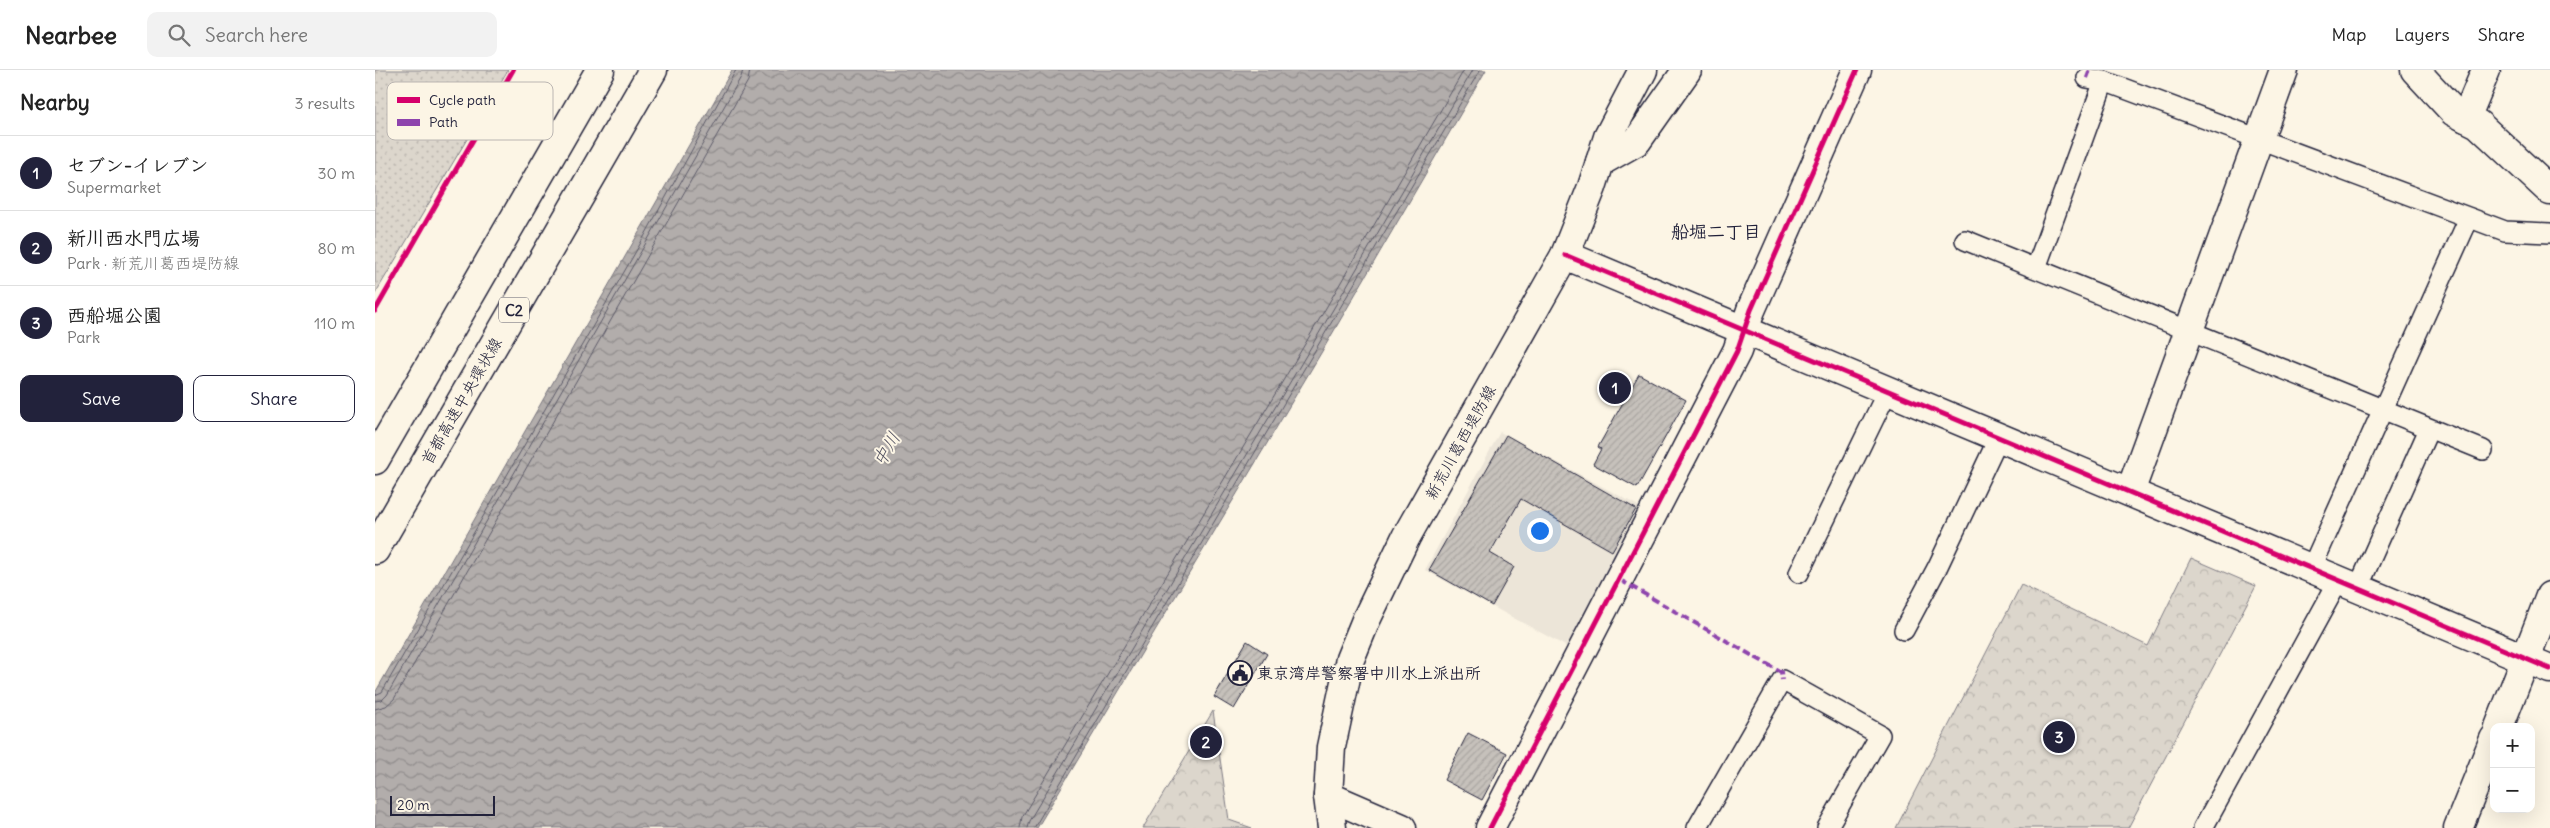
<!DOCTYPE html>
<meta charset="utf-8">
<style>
body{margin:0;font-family:Delius,"Klee One",sans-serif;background:#f2f2f2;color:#222}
.controls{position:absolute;right:15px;bottom:15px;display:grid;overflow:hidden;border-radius:10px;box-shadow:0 5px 20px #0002}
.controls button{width:45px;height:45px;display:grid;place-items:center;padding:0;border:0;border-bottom:1px solid #e0e0e0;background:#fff;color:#222;font:25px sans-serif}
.scale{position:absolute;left:15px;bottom:12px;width:105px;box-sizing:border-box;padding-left:5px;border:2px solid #22223b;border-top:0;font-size:14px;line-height:18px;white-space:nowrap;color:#22223b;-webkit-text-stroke:4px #fcf5e5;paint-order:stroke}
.you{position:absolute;left:1164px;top:460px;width:18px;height:18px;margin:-12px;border:4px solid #fff;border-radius:50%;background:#1a73e8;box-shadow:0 0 0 8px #1a73e833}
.badge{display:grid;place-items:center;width:32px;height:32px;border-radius:50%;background:#22223b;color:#fff;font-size:16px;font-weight:700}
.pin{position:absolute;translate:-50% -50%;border:2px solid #fff;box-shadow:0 1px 5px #0006}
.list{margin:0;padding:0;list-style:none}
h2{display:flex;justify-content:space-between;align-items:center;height:65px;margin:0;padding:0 20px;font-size:21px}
h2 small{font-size:16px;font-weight:400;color:#767676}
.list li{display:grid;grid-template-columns:32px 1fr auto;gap:15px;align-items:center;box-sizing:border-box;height:75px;padding:0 20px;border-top:1px solid #e0e0e0}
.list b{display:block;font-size:19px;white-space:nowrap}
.list p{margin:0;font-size:16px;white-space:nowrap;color:#767676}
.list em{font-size:16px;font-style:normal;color:#767676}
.actions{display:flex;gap:10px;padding:15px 20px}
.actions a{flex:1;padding:11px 0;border:1px solid #22223b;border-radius:10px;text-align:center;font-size:18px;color:#22223b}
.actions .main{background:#22223b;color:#fff}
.icon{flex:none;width:28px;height:28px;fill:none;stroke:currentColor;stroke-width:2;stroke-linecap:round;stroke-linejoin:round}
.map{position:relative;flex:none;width:2175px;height:758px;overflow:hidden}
header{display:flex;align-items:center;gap:30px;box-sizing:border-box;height:70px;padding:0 25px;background:#fff;border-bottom:1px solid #e0e0e0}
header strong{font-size:24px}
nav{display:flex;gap:28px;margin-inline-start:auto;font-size:18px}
.search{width:350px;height:45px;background:#f2f2f2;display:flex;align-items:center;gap:12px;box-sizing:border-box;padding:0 18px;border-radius:10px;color:#767676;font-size:19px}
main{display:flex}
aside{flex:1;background:#fff}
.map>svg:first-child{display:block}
.built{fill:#ece5d8}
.grass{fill:url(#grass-dots);stroke:#7f7c84}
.park{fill:url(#park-crowns);stroke:#7f7c84}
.water{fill:url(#water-waves);stroke:#78757e}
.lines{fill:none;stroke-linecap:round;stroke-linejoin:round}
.shore{stroke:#5c5a68;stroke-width:1}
.building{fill:url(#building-hatch);stroke:#22223b}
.lane-casing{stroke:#22223b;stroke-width:22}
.street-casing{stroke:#22223b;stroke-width:31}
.secondary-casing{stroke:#22223b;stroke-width:31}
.highway-casing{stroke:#22223b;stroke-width:31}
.lane{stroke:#fcf5e5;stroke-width:19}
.street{stroke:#fcf5e5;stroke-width:28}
.secondary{stroke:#fcf5e5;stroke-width:28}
.highway{stroke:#fcf5e5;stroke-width:28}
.quiet{stroke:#8e44ad;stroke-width:4;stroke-dasharray:8 4;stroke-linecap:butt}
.cycleway-casing{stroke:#fcf5e5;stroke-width:8}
.cycleway{stroke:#d6006c;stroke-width:5}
.labels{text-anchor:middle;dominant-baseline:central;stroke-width:4;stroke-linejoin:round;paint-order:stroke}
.shield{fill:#fcf5e5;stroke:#63616e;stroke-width:1}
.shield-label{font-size:15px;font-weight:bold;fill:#22223b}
.street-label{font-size:16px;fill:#22223b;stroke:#fcf5e5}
.poi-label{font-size:16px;font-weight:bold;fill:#22223b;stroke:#fcf5e5;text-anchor:start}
.neighbourhood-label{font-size:18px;font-weight:bold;fill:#22223b;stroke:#fcf5e5}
.water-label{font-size:18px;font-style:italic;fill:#545362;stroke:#fcf5e5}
.key{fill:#fcf5e5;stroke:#bbb6b2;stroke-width:1}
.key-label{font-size:14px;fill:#22223b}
</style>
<header>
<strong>Nearbee</strong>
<div class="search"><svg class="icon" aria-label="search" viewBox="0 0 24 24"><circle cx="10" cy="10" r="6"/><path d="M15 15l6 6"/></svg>Search here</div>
<nav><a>Map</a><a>Layers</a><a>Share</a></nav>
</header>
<main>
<aside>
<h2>Nearby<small>3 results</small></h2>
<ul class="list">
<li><span class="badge">1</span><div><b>セブン-イレブン</b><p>Supermarket</p></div><em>30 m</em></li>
<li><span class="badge">2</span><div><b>新川西水門広場</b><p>Park · 新荒川葛西堤防線</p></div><em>80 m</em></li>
<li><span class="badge">3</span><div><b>西船堀公園</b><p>Park</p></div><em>110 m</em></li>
</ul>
<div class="actions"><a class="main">Save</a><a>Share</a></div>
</aside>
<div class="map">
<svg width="2175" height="758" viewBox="0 0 2175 758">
<defs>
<pattern id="grass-dots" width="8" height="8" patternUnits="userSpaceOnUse" patternTransform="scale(1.25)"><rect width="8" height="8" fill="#dcd6cc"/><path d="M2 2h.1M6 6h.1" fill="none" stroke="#bcb7b0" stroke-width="1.8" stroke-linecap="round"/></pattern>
<pattern id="park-crowns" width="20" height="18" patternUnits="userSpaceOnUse" patternTransform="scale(1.25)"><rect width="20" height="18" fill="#dcd6cc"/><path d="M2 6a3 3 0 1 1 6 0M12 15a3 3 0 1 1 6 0" fill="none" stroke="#bcb7b0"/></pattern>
<pattern id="water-waves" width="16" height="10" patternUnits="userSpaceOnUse" patternTransform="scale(1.25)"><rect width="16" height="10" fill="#b2adab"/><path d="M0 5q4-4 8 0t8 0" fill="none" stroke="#908c8c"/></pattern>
<pattern id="building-hatch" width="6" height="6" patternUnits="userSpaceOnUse" patternTransform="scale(1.25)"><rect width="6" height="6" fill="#c6c1bb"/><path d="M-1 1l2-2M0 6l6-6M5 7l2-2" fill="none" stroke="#aaa6a2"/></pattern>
</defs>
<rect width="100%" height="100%" fill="#fcf5e5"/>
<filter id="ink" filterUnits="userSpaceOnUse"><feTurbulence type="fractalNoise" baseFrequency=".02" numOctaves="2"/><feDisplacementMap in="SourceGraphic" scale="10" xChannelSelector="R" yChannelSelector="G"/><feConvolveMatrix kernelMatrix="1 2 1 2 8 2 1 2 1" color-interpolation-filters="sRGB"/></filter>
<g filter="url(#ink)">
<polygon class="built" points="1125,362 1271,440 1196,579 1050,500"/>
<polygon class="grass" points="0,0 133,0 0,224"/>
<g class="park">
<polygon points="1816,488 1881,516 1753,758 1521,758 1646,515 1773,576"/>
<polygon points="838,641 854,750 877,758 768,758"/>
</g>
<polygon class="water" points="357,0 1111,0 946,283 662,758 0,758 0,623"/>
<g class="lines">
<g class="shore">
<polyline points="0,625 7,622 264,176 361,0"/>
<polyline points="0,631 7,630 12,625 366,7 368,0"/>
<polyline points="0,639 11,636 19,629 373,11 375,0"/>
<polyline points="645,758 647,747 930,274 1089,0"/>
<polyline points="652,758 654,751 936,277 1098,0"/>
<polyline points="659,758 1105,0"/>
</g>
</g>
<g class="building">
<polygon points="1264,304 1311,330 1262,418 1218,394 1226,379 1223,377"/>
<polygon points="1131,365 1261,439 1237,481 1146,429 1115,483 1139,497 1117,536 1054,500"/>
<polygon points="872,571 892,584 859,639 839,627"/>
<polygon points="1093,663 1132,683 1107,730 1069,710"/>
</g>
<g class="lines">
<defs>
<g id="lane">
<polyline points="1712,8 1729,11 2130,161 2175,163"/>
<polyline points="1590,170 2108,380"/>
<polyline points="1661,198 1729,11"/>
<polyline points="1936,499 2094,148"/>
<polyline points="1424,503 1513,320"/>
<polyline points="1983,518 2054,359"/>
<polyline points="1529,560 1562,498 1624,367"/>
<polyline points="1322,758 1407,610 1505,665 1452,758"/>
<polyline points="1828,758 1964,510"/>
</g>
<g id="street">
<polyline points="2040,0 2079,42 2103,54 2175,121"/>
<polyline points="2091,48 2111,0"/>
<polyline points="1225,92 1262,71 1312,0"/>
<polyline points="1190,185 2175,599"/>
<polyline points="1755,422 1909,0"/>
<polyline points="2124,657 2175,526"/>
<polyline points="953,726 1027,758"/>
<polyline points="1115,758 1362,281 1376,240 1482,0"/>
<polyline points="2083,758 2119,669"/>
</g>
<polyline id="secondary" points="957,758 953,726 956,677 975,589 991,550 1031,467 1190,185 1217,117 1233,67 1268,0"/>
<g id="highway">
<polyline points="0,390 225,0"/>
<polyline points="0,480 278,0"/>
</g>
</defs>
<use href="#lane" class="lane-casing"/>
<use href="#street" class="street-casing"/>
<use href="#secondary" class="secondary-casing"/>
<use href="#highway" class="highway-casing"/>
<use href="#lane" class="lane"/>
<use href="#street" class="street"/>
<use href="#secondary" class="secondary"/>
<use href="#highway" class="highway"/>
<g class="quiet">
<polyline points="1712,8 1715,0"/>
<polyline points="1245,510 1406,602 1407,610"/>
</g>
<defs>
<g id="cycleway">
<polyline points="1190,185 2175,599"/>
<polyline points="0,241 138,0"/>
<polyline points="1115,758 1362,281 1376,240 1482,0"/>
</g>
</defs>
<use href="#cycleway" class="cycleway-casing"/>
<use href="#cycleway" class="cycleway"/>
</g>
</g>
<defs>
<symbol id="civic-ring" viewBox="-11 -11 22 22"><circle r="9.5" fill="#fcf5e5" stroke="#22223b" stroke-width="1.5"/><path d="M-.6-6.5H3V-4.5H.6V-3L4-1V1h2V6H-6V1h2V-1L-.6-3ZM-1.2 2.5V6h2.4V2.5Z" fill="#22223b"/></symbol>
</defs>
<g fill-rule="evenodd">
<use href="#civic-ring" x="851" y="589" width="28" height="28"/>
</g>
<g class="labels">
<rect class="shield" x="124" y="227.5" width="30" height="25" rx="4"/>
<g class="shield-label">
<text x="139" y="240">C2</text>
</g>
<g class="street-label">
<text transform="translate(86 331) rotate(-60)">首都高速中央環状線</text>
<text transform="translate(1085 372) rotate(-61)">新荒川葛西堤防線</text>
</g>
<g class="poi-label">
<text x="882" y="603">東京湾岸警察署中川水上派出所</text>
</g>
<g class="neighbourhood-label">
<text x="1341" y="161">船堀二丁目</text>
</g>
<g class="water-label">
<text transform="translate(511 379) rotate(-60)">中川</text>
</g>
</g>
<rect x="12" y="12" width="166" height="58" rx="8" class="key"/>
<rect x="22" y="27" width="23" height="6" fill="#d6006c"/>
<rect x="22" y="49" width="23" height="7" fill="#8e44ad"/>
<g class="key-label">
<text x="54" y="35">Cycle path</text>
<text x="54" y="57">Path</text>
</g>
</svg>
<div class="controls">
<button>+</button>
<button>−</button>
</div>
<div class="scale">20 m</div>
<div class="you"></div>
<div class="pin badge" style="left:1240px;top:318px">1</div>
<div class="pin badge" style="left:831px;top:672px">2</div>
<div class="pin badge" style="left:1684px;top:667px">3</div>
</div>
</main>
